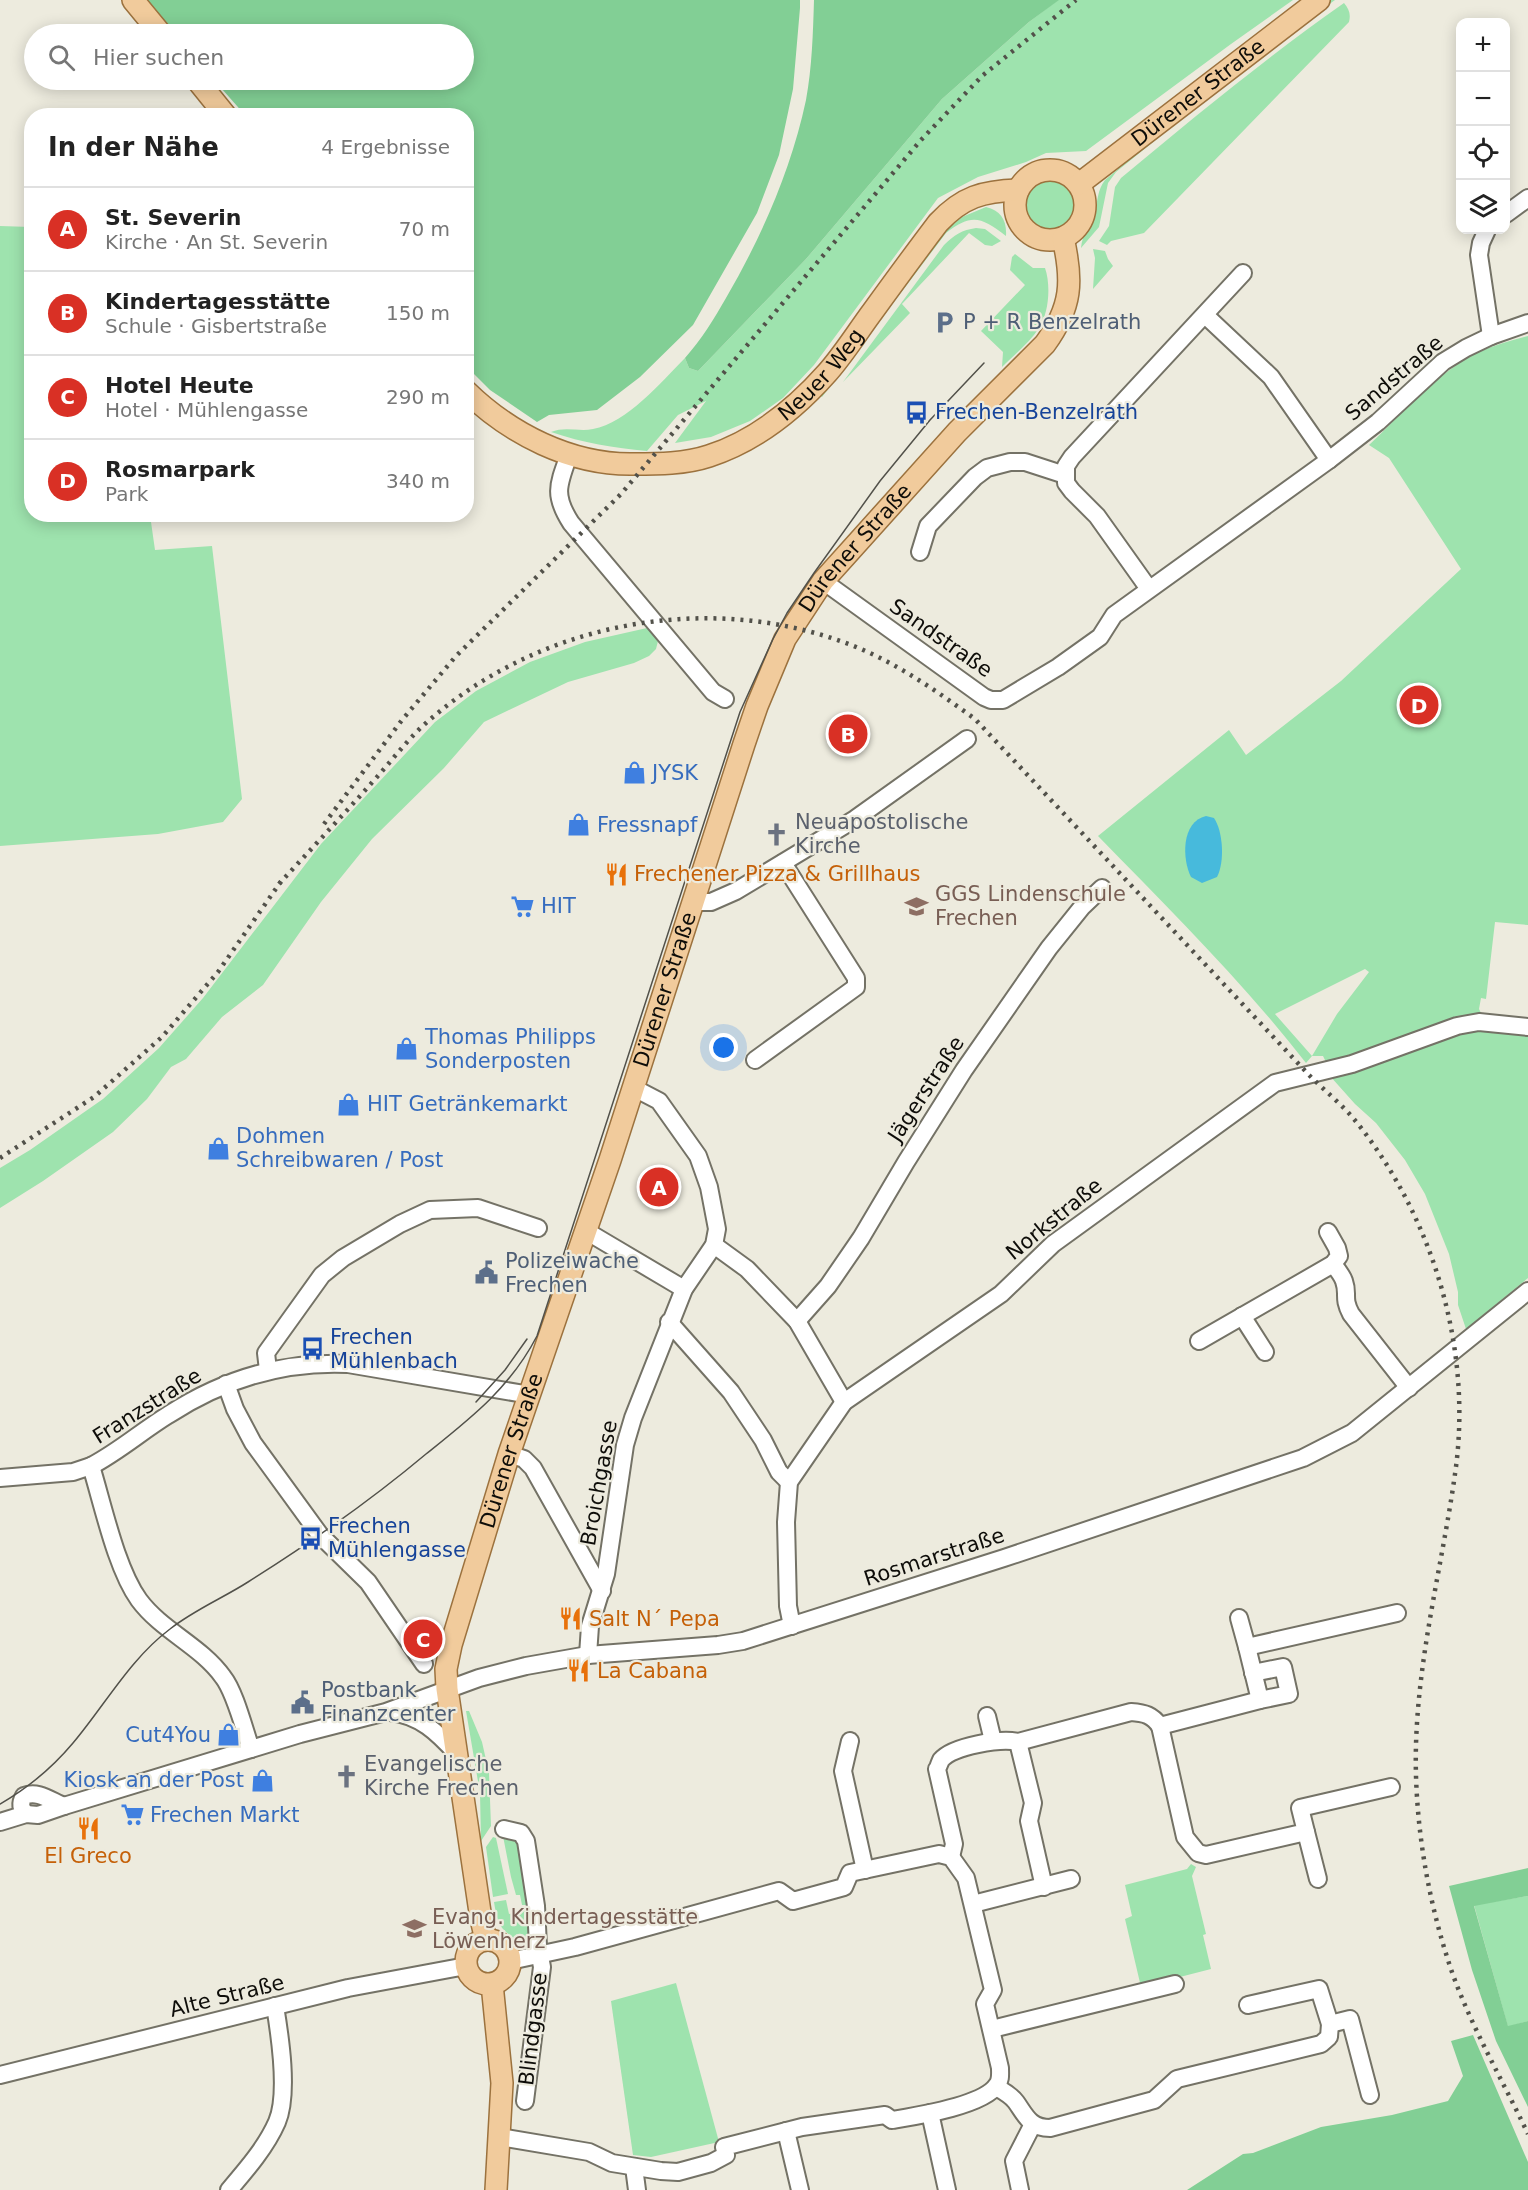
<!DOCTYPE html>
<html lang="de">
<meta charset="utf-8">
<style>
body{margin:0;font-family:"DejaVu Sans",sans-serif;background:#f6f6f6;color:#222}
.controls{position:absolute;right:18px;top:18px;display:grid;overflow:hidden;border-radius:12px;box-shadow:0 3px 15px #0003}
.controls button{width:54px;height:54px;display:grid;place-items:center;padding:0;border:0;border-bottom:2px solid #e0e0e0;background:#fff;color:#222;font:30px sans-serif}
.you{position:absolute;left:724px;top:1048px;width:21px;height:21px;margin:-15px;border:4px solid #fff;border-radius:50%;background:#1a73e8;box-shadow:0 0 0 9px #1a73e833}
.badge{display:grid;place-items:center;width:39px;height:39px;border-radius:50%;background:#d93025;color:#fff;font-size:20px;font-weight:700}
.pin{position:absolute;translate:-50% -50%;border:3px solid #fff;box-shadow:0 2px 6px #0006}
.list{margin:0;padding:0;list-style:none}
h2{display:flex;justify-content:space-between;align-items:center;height:78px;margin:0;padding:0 24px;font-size:26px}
h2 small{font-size:20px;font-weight:400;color:#767676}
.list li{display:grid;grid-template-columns:39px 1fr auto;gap:18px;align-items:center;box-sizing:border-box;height:84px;padding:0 24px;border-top:2px solid #e0e0e0}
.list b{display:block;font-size:22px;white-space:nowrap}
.list p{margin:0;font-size:20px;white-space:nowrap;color:#767676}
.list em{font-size:20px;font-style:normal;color:#767676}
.icon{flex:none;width:33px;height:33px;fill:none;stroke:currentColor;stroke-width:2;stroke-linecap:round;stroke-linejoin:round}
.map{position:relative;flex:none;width:1528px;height:2190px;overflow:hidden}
.search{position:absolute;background:#fff;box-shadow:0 3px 15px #0003;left:24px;top:24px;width:450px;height:66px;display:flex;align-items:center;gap:15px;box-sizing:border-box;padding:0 21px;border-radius:33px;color:#767676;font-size:22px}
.panel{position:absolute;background:#fff;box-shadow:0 3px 15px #0003;left:24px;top:108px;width:450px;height:414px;border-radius:24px}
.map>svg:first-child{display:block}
.green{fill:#9ee3ae;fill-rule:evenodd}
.forest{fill:#82cf95}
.water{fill:#47badc}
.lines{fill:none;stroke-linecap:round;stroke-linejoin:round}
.minor-casing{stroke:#747266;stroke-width:20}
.major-casing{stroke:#9c723e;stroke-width:24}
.minor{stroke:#fff;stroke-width:16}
.major{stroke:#f1cb9c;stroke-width:21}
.tram{stroke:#52514a;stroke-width:1.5}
.rail{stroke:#52514a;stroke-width:4.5;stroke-dasharray:3 6;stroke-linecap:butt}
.labels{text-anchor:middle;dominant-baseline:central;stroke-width:4.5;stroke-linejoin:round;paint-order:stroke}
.street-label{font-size:21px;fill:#0e0d09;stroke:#edebde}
.service-label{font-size:21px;fill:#4e5e75;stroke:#edebde;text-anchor:start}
.transit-label{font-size:21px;fill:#164399;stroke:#edebde;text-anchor:start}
.shop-label{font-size:21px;fill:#366cbe;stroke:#edebde;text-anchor:start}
.worship-label{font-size:21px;fill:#5b616d;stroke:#edebde;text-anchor:start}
.food-label{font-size:21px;fill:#c56008;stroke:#edebde;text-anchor:start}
.education-label{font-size:21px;fill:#785e54;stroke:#edebde;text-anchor:start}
</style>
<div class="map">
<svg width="1528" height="2190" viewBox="0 0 1528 2190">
<rect width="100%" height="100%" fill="#edebde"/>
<g class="green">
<path d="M1058 0H1293L1231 44 1086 151 1046 153 1026 162 978 177 938 198 814 365 783 398 750 421 711 437 675 443 706 401 678 415 647 451C614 448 583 443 551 432 565 426 579 432 593 429 627 423 661 382 685 358L689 368 698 371 806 259 942 99 1029 22Z"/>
<path d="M1329 0H1335L1265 51 1116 172 1108 183 1099 227 1081 248C1082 234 1091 225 1095 212 1098 200 1097 191 1105 180L1264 49Z"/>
<path d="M1344 3C1349 9 1351 14 1349 22L1144 233 1111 241 1107 245 1099 241 1109 226 1115 187 1121 178C1194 117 1267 57 1344 3Z"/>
<circle cx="1050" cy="205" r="24"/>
<path d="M986 207C1001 211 1007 220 1006 236 981 217 972 213 946 233L838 376 822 397 820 395 941 234 962 217Z"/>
<polygon points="0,226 31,227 32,514 150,515 155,550 212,546 242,799 223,822 158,834 0,846"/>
<path d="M976 228 985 229 1001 241 992 246 985 245 969 233 902 304 910 313 843 382 944 245C954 235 962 230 976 228Z"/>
<polygon points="1093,249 1105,251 1108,259 1113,266 1093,289 1095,258"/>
<path d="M1015 254 1033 268H1045C1051 285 1049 313 1039 328 1030 342 1014 355 1002 367L1003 352 981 331 1025 285 1010 270 1012 257Z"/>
<path d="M1528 336V925L1495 922 1486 999 1481 998 1479 1009 1483 1017 1328 1066 1323 1056H1312L1306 1063C1243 982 1170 910 1098 836L1229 730 1246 755 1341 681 1461 569 1389 458 1369 445C1403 413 1437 372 1479 352 1495 345 1511 340 1528 336ZM1365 969 1369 972 1337 1014 1312 1056 1275 1014Z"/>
<polygon points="647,628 658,641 656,649 649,656 634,663 568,682 484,722 444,768 372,839 321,902 263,985 222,1017 186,1059 171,1067 147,1099 113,1132 43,1181 0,1208 0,1168 30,1150 103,1099 159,1048 203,998 321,844 435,722 476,691 530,662 585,642"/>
<polygon points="1474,1028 1528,1033 1528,1278 1466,1329 1458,1305 1458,1292 1449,1254 1425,1194 1405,1160 1376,1123 1355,1104 1330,1076"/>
<polygon points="466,1711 469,1711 482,1742 489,1773 491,1826 481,1841 480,1793"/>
<polygon points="503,1836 510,1836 518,1842 528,1905 522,1905 520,1895 516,1895 511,1877"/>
<polygon points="493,1837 496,1838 508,1894 493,1897 486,1847"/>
<polygon points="1191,1864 1196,1867 1192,1876 1206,1934 1203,1935 1211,1969 1141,1987 1125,1919 1132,1916 1125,1885 1187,1869"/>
<polygon points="1528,1896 1528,2021 1508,2027 1474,1905"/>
<path d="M506 1900 509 1914 529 1910 532 1942 522 1944C501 1929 498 1928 494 1902Z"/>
<polygon points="676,1983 719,2142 651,2157 633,2155 611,2001"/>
</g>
<g class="forest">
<polygon points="146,0 800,0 800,8 793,89 779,155 757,213 693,325 640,377 597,410 549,415 537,422 490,390 467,367 466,116 245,115 214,80 464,80 464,34 176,34"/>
<path d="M814 0H1059L1029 22 942 99 806 259 698 371 689 368 685 358C701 340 714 319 726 298 762 236 791 170 806 100 812 68 813 33 814 0Z"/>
<polygon points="1528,1868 1528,1896 1474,1906 1508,2026 1528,2021 1528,2107 1496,2041 1472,1970 1449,1886"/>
<polygon points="1473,2035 1528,2162 1528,2190 1187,2190 1243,2154 1253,2153 1321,2127 1392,2115 1448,2101 1463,2076 1451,2041"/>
</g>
<path class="water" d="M1206 816 1214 818C1223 831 1225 862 1217 877L1202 883 1191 877C1182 859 1181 822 1206 816Z"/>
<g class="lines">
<defs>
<g id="minor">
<polyline points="1506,214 1528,198"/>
<polyline points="1487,230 1481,243 1479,255 1491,336"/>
<polyline points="1205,315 1271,377 1329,460"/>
<path d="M569 455C558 485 553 495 571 523L713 692 725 699"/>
<polyline points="920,552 928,526 975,477 987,468 1010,462 1025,462 1065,475"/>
<polyline points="823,581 984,697 991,700 1003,700 1058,667 1100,637 1114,615 1329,460 1378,422 1443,362 1466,348 1491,336 1528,323"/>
<polyline points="1149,589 1097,516 1072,491 1066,483 1066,466 1072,457 1243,273"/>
<polyline points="693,899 701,902 711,902 736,891 855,819 967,739"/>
<polyline points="755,1060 856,987 856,978 783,863"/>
<polyline points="586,1231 684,1289"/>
<polyline points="714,1245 747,1269 797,1321 844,1402"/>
<path d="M1333 1264C1337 1269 1342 1275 1344 1281 1349 1295 1342 1297 1351 1314L1409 1388"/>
<polyline points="1242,1316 1265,1352"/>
<polyline points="797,1321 828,1286 861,1238 906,1162 964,1070 1049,948 1082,907 1102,888"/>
<polyline points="669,1322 731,1392 763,1440 779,1472 789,1482"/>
<polyline points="1199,1341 1333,1264 1339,1256 1337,1248 1328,1232"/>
<polyline points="268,1370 266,1353 322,1275 343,1258 400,1224 430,1210 478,1208 538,1228"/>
<polyline points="226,1384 235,1409 253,1443 320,1535 368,1582 424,1664"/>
<polyline points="509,1454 524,1459 533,1468 602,1591"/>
<path d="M91 1466C103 1505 116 1568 139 1600 162 1631 201 1646 223 1677 235 1692 244 1729 251 1749"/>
<path d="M0 1478 73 1472 91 1466C118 1452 142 1431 168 1415 222 1380 283 1361 348 1364L530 1395"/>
<polyline points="1239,1618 1247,1647"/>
<polyline points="792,1626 788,1606 786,1522 789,1482 844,1402 1001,1294 1053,1244 1275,1083 1352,1064 1457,1026 1479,1022 1528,1027"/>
<polyline points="588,1655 590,1626 606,1574 625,1445 633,1418 684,1289 714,1245 717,1229 709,1187 698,1156 659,1101 634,1088"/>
<polyline points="1253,1673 1283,1667 1289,1694 1260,1700"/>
<path d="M390 1712C420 1715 438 1733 457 1754"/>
<polyline points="987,1716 993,1741"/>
<polyline points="1160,1726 1185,1837 1198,1853 1206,1855 1306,1832 1300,1808 1391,1787"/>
<polyline points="850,1741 843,1771 865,1870"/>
<polyline points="1018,1742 1033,1803 1029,1821 1044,1887"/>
<path d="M26 1814C20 1808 20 1803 24 1796 38 1790 51 1801 64 1806"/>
<polyline points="0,1822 26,1814 38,1815 64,1806 300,1734 386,1712 479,1678 526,1666 588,1655 718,1645 743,1641 1004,1558 1303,1458 1352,1433 1528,1291"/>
<polyline points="504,1829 521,1833 526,1841 536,1906 538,1946 542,1967 525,2101"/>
<polyline points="1306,1832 1318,1879"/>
<path d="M951 1857 954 1844 937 1769C938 1768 940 1762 941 1760 953 1746 1001 1738 1018 1742L1131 1712C1145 1713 1152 1715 1160 1726L1260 1700 1247 1647 1397 1613"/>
<polyline points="973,1904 1071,1879"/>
<polyline points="1330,2024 1350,2019 1370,2095"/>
<polyline points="992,2029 1175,1984"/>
<polyline points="0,2075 348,1988 466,1966"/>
<path d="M996 2087C1003 2091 1011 2095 1016 2102 1026 2116 1030 2128 1050 2128L1154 2100 1177 2079 1321 2044 1329 2037 1330 2024 1319 1989 1248 2005"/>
<polyline points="930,2113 947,2190"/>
<polyline points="786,2131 800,2190"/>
<path d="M500 2137 589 2152 612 2163 661 2171 678 2172 711 2163 726 2155 724 2147 802 2127 885 2115 892 2120C916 2116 983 2106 997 2085 1001 2080 1000 2074 1000 2068L985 2004 993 1990 966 1878 951 1857 939 1854 850 1873 844 1887 793 1901 779 1891 575 1947 510 1961"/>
<polyline points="634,2167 637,2190"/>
<path d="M229 2190C247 2169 266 2147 277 2122 289 2094 280 2036 275 2006"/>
<polyline points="1020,2190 1014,2161 1033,2124"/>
</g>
<g id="major">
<polyline points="133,0 161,34"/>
<polyline points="197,80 226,116"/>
<circle cx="1050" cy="205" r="35"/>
<path id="s1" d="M1079 184 1319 0"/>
<path id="s2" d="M466 391C510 434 571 465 633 464 658 464 685 464 709 456 755 441 795 409 827 373 844 354 858 331 873 311 894 282 916 252 938 223 962 197 983 191 1018 190"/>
<path id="s3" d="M486 1940 481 1919 447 1689 446 1669 451 1645 509 1454 610 1160 744 744 757 706 785 639 823 581 957 432 1045 344C1072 307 1073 281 1063 238"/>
<circle cx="488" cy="1962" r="22"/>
<polyline points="492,1984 502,2083 496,2190"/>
</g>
</defs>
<use href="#minor" class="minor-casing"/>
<use href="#major" class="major-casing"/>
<use href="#minor" class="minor"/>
<use href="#major" class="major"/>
<g class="tram">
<polyline points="476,1402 505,1370 527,1339"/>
<path d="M0 1804C28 1788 52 1768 73 1743 105 1705 130 1659 170 1629 194 1610 223 1598 248 1582 310 1543 370 1501 426 1454 471 1418 510 1388 537 1336L740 712 773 639 787 613 814 573 880 481 930 420 984 363"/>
</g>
<g class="rail">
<polyline points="324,824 402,720 456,656 621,494 921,140 982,76 1076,0"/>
<path d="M279 884C312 848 345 813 377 777 393 759 408 739 426 723 537 624 703 591 843 642 891 659 934 689 975 719L1310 1076C1325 1091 1344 1106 1358 1124 1434 1220 1473 1351 1455 1474 1441 1574 1413 1673 1416 1776 1418 1843 1431 1912 1453 1975 1473 2030 1503 2081 1528 2134"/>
<polyline points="0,1158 94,1097 162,1037 218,972 284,877"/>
</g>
</g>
<defs>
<symbol id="parking-bare" viewBox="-9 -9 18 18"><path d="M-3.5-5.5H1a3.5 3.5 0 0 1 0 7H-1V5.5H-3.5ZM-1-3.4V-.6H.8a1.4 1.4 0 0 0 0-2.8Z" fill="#5c6f8a" stroke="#edebde" stroke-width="2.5" paint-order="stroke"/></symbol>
<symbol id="bus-bare" viewBox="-9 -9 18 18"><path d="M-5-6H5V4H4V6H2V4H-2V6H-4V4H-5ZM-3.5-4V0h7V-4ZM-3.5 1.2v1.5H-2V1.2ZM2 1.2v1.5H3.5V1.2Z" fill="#1a4fb4" stroke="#edebde" stroke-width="2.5" paint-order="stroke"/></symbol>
<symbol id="shop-bare" viewBox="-9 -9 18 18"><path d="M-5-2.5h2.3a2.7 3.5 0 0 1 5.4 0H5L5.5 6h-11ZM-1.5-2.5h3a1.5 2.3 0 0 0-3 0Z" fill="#3f7fe0" stroke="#edebde" stroke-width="2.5" paint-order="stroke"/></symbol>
<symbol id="church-bare" viewBox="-9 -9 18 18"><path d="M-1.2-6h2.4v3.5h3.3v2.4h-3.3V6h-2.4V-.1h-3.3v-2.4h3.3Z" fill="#6b7280" stroke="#edebde" stroke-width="2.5" paint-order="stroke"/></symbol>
<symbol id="restaurant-bare" viewBox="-9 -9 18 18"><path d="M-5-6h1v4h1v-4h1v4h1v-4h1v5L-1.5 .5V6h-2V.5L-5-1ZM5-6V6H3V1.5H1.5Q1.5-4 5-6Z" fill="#e8710a" stroke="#edebde" stroke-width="2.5" paint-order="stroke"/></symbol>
<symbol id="supermarket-bare" viewBox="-9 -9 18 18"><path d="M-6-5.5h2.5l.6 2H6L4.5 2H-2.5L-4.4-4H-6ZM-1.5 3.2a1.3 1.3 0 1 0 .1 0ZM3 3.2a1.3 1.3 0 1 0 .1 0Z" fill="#3f7fe0" stroke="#edebde" stroke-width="2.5" paint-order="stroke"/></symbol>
<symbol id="school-bare" viewBox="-9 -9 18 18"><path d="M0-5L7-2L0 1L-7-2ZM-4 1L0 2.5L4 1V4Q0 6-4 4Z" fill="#8d6e63" stroke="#edebde" stroke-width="2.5" paint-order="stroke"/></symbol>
<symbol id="civic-bare" viewBox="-9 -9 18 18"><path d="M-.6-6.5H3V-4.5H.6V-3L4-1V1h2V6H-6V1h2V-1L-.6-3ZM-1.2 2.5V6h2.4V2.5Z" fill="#5c6f8a" stroke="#edebde" stroke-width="2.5" paint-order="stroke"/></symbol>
</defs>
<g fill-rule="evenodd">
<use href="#parking-bare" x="928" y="306" width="33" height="33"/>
<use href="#bus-bare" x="900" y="396" width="33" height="33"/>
<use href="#shop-bare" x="618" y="756" width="33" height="33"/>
<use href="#shop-bare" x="562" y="808" width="33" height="33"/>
<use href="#church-bare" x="760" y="818" width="33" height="33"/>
<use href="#restaurant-bare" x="600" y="858" width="33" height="33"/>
<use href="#supermarket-bare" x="506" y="890" width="33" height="33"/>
<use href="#school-bare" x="900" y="890" width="33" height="33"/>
<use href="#shop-bare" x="390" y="1032" width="33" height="33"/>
<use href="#shop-bare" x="332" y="1088" width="33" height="33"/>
<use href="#shop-bare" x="202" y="1132" width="33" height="33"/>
<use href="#civic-bare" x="470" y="1256" width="33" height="33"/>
<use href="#bus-bare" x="296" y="1332" width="33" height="33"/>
<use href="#bus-bare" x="294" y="1522" width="33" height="33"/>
<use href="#restaurant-bare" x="554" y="1602" width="33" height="33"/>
<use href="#restaurant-bare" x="562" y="1654" width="33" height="33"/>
<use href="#civic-bare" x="286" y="1686" width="33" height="33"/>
<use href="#shop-bare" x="212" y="1718" width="33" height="33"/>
<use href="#church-bare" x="330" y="1760" width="33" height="33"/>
<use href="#shop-bare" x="246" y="1764" width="33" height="33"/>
<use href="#supermarket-bare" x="116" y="1798" width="33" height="33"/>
<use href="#restaurant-bare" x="72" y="1812" width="33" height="33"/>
<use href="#school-bare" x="398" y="1912" width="33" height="33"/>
</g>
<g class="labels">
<g class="street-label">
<text stroke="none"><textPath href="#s1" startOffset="150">Dürener Straße</textPath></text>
<text stroke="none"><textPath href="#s2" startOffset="404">Neuer Weg</textPath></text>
<text transform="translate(1394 378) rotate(-40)">Sandstraße</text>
<text stroke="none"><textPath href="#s3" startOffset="1474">Dürener Straße</textPath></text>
<text transform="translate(941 638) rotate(35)">Sandstraße</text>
<text stroke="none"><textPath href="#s3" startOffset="988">Dürener Straße</textPath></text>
<text transform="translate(926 1089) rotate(-57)">Jägerstraße</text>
<text transform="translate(1054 1219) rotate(-39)">Norkstraße</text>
<text transform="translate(147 1406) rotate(-32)">Franzstraße</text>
<text stroke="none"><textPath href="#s3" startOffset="502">Dürener Straße</textPath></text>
<text transform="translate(599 1483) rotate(-80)">Broichgasse</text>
<text transform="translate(934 1557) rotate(-18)">Rosmarstraße</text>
<text transform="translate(227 1996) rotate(-14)">Alte Straße</text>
<text transform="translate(533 2029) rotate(-83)">Blindgasse</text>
</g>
<g class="service-label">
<text x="963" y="322">P + R Benzelrath</text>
<text x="505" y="1261">Polizeiwache<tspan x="505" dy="24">Frechen</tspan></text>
<text x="321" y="1690">Postbank<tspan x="321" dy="24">Finanzcenter</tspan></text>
</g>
<g class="transit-label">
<text x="935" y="412">Frechen-Benzelrath</text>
<text x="330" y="1337">Frechen<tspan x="330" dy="24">Mühlenbach</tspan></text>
<text x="328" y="1526">Frechen<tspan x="328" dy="24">Mühlengasse</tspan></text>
</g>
<g class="shop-label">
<text x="652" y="773">JYSK</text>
<text x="597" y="825">Fressnapf</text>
<text x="541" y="906">HIT</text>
<text x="425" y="1037">Thomas Philipps<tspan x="425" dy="24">Sonderposten</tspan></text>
<text x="367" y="1104">HIT Getränkemarkt</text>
<text x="236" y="1136">Dohmen<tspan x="236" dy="24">Schreibwaren / Post</tspan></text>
<text x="211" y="1735" text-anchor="end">Cut4You</text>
<text x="244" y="1780" text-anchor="end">Kiosk an der Post</text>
<text x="150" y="1815">Frechen Markt</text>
</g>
<g class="worship-label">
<text x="795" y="822">Neuapostolische<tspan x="795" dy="24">Kirche</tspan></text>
<text x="364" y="1764">Evangelische<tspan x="364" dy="24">Kirche Frechen</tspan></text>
</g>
<g class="food-label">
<text x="634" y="874">Frechener Pizza &amp; Grillhaus</text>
<text x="589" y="1619">Salt N´ Pepa</text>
<text x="597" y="1671">La Cabana</text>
<text x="88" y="1856" text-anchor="middle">El Greco</text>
</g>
<g class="education-label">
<text x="935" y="894">GGS Lindenschule<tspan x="935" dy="24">Frechen</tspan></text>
<text x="432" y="1917">Evang. Kindertagesstätte<tspan x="432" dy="24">Löwenherz</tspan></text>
</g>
</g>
</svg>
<div class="controls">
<button>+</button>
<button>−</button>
<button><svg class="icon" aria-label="locate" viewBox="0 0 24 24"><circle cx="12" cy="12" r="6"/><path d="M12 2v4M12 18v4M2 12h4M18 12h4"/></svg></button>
<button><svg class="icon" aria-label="layers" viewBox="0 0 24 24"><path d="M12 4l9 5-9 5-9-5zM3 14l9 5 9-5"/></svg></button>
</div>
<div class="you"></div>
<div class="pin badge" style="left:659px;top:1187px">A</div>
<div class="pin badge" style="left:848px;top:734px">B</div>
<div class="pin badge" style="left:423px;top:1639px">C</div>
<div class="pin badge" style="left:1419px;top:705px">D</div>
<div class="search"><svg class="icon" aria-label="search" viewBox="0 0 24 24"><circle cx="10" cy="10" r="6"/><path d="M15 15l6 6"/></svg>Hier suchen</div>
<section class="panel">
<h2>In der Nähe<small>4 Ergebnisse</small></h2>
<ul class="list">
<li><span class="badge">A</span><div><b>St. Severin</b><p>Kirche · An St. Severin</p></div><em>70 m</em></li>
<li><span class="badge">B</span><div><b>Kindertagesstätte</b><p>Schule · Gisbertstraße</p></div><em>150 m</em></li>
<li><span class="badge">C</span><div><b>Hotel Heute</b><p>Hotel · Mühlengasse</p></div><em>290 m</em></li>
<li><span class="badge">D</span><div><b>Rosmarpark</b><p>Park</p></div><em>340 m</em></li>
</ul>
</section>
</div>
